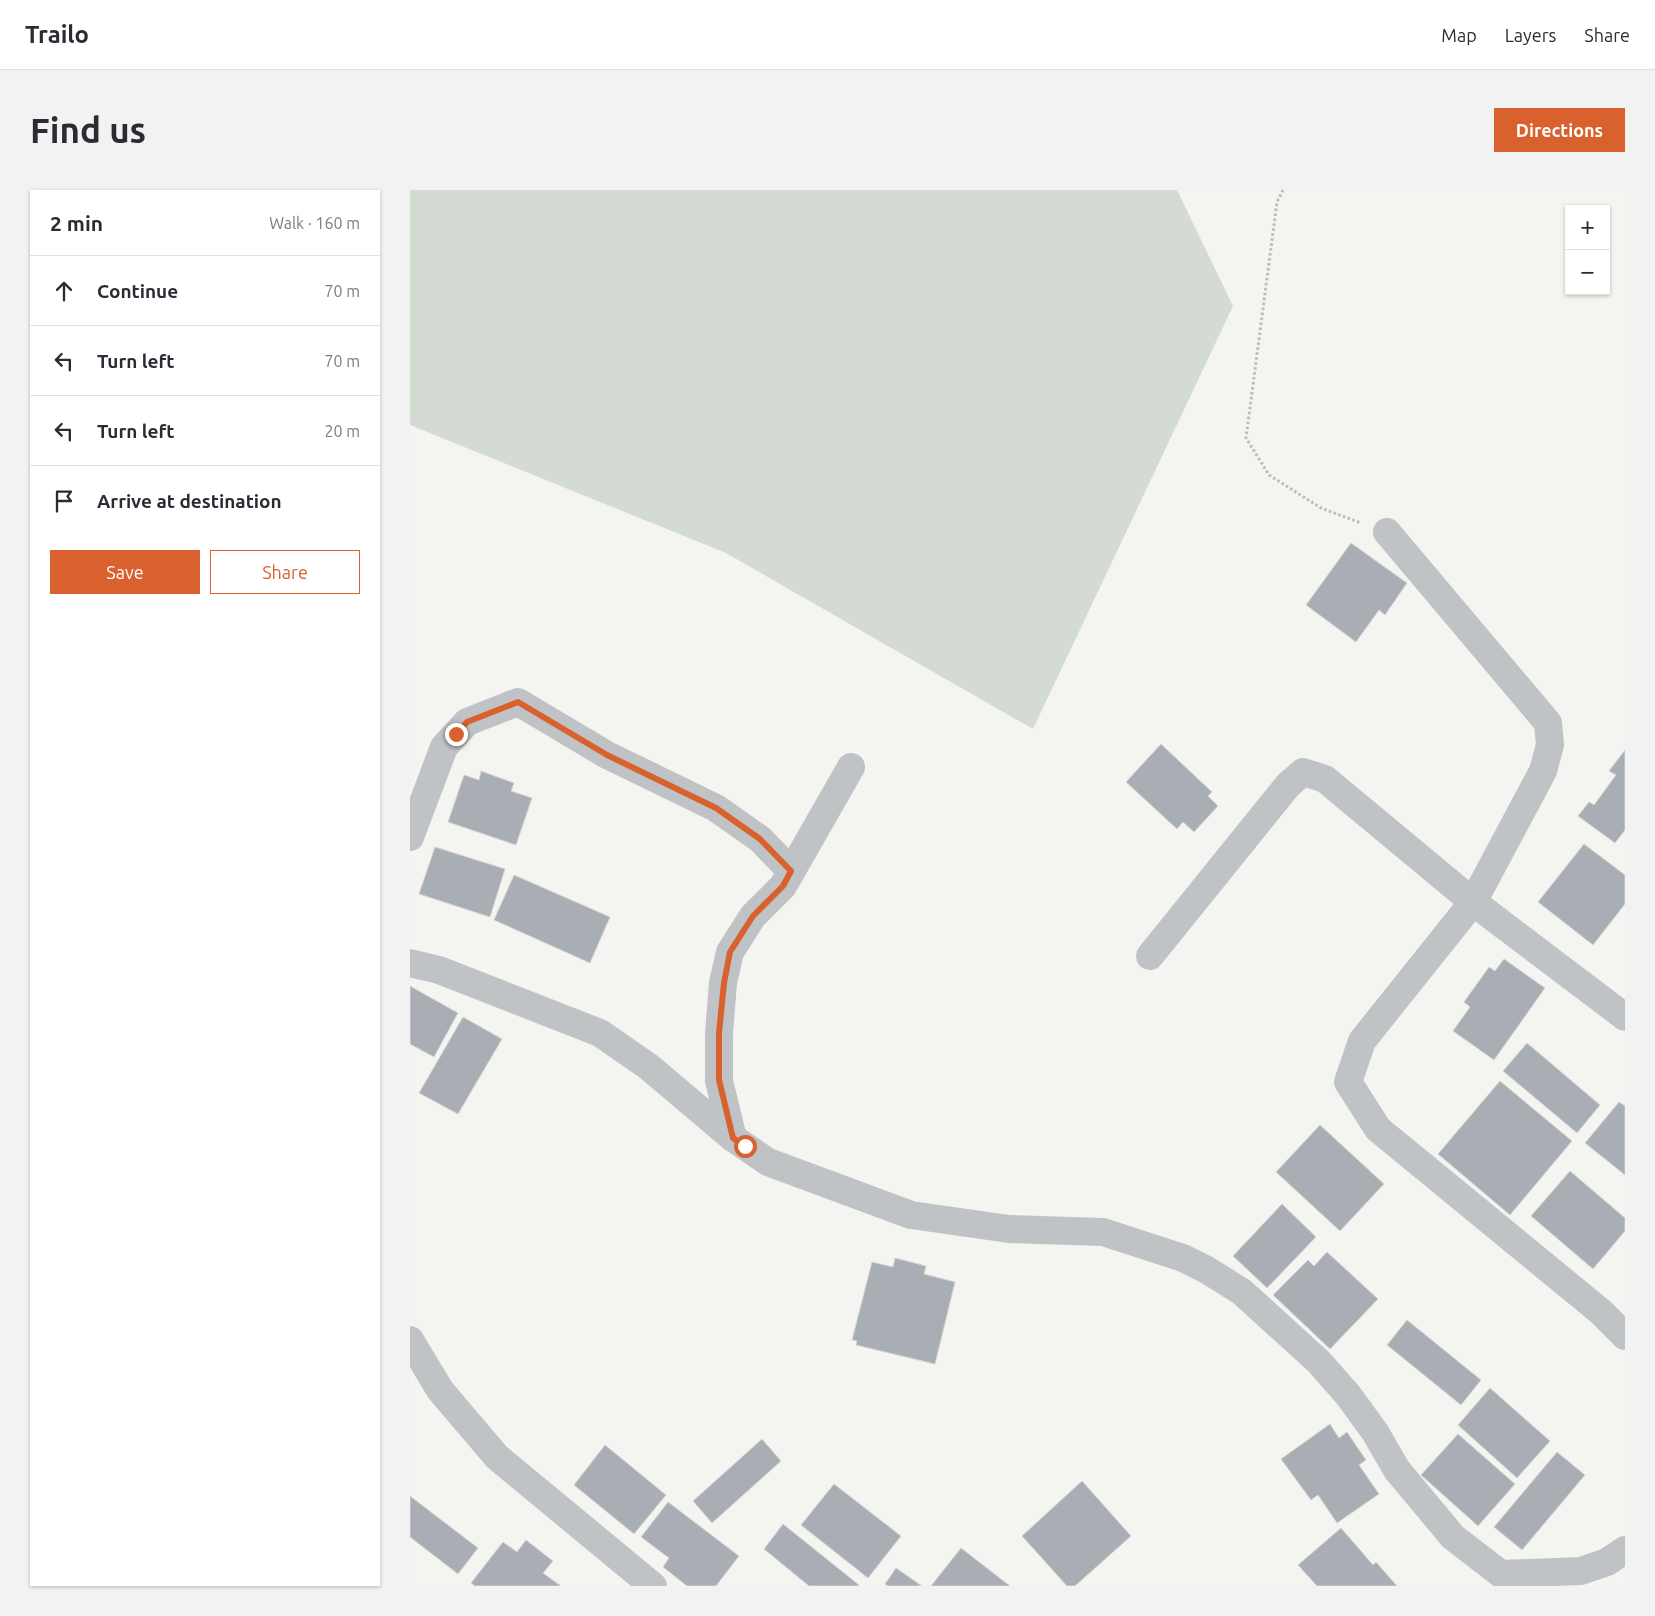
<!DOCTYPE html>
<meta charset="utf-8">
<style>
body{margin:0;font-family:Ubuntu,sans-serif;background:#f2f2f3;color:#2b2b33}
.controls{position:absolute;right:15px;top:15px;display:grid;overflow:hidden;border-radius:0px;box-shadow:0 1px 4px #0004}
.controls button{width:45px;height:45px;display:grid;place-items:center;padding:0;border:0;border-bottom:1px solid #e1e1e2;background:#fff;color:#2b2b33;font:25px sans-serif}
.stop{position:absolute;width:15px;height:15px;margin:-11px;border:4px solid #d8612d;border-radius:50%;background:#fff}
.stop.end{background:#d8612d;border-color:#fff;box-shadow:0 1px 5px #0008}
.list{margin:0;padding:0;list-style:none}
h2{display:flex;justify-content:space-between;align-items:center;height:65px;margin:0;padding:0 20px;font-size:21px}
h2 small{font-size:16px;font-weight:400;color:#7c7c81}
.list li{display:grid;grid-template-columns:32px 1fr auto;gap:15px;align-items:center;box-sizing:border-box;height:70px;padding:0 20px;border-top:1px solid #e1e1e2}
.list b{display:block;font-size:19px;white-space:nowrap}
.list em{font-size:16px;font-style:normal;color:#7c7c81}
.actions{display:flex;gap:10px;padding:15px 20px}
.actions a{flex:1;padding:11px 0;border:1px solid #d8612d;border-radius:0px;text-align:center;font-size:18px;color:#d8612d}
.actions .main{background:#d8612d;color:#fff}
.icon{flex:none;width:28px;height:28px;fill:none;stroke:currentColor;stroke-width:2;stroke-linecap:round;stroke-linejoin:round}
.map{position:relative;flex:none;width:1215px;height:1396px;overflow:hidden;border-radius:0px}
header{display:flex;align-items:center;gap:30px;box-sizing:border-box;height:70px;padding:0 25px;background:#fff;border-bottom:1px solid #e1e1e2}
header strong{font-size:24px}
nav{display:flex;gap:28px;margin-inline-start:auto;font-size:18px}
.intro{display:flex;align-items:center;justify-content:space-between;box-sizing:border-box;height:120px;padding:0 30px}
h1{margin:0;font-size:35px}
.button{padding:12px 22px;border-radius:0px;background:#d8612d;color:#fff;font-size:18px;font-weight:700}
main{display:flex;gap:30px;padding:0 30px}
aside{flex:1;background:#fff;border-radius:0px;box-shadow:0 1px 4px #0004}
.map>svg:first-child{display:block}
.green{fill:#d4dbd2}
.building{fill:#a8aeb4;stroke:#d5d5d3}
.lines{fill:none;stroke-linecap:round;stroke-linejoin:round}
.path{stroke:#b9bbbd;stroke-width:3;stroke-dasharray:2.5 2.5;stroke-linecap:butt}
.minor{stroke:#bfc3c6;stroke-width:28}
.route{stroke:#d8612d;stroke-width:6}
</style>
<header>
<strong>Trailo</strong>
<nav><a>Map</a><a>Layers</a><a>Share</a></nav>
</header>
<div class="intro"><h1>Find us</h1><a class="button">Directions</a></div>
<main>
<aside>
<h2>2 min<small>Walk · 160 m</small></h2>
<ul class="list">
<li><svg class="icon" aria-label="ahead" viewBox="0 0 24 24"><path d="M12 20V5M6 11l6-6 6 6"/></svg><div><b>Continue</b></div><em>70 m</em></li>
<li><svg class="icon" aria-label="left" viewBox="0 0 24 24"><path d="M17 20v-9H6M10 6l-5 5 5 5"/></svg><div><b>Turn left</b></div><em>70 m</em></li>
<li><svg class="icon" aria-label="left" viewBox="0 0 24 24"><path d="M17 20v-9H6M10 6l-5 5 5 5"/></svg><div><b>Turn left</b></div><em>20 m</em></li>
<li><svg class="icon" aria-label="arrive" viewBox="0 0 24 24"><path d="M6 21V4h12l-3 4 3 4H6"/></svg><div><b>Arrive at destination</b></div></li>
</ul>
<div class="actions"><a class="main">Save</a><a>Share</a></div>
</aside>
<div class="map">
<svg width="1215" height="1396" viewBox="0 0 1215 1396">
<rect width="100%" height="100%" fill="#f4f4f0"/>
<polygon class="green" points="0,0 767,0 823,116 623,539 316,363 0,235"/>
<g class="building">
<polygon points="941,353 997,393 975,425 969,420 946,452 896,415"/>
<polygon points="751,554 802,602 798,606 808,616 784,642 773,632 767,639 716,592"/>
<polygon points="1215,560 1215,640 1205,653 1168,626 1179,612 1184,615 1206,585 1199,581"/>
<polygon points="71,581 104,593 101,601 122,608 106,655 38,632 54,585 69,590"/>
<polygon points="1174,654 1215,685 1215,714 1183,755 1128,712"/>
<polygon points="25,657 95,679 80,727 9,704"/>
<polygon points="104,685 200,727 180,773 84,730"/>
<polygon points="1094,769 1135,798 1084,870 1043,841 1060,817 1054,812 1079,777 1085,781"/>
<polygon points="0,796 48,823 24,867 0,854"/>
<polygon points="53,827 92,849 48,924 9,903"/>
<polygon points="1117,853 1190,915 1167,943 1093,881"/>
<polygon points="1090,891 1162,951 1100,1025 1028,964"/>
<polygon points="1209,912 1215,916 1215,985 1175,953"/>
<polygon points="910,935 974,994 930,1041 866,982"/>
<polygon points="1160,981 1215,1028 1215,1041 1183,1079 1121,1026"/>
<polygon points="872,1014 906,1047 857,1098 823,1066"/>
<polygon points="917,1062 968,1109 920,1159 863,1105 898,1070 904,1076"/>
<polygon points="485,1068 516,1076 514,1084 545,1092 525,1174 446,1155 447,1151 442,1150 462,1072 483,1077"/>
<polygon points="997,1130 1071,1190 1051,1215 977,1155"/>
<polygon points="1080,1198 1140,1251 1107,1288 1048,1235"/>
<polygon points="920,1234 929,1248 937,1242 956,1270 949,1275 969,1304 927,1333 908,1305 901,1310 871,1269"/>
<polygon points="1048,1244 1105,1294 1068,1336 1011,1285"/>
<polygon points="352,1249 371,1271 302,1333 283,1311"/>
<polygon points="195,1255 256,1305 224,1344 164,1295"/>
<polygon points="1147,1262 1175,1285 1112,1360 1084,1337"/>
<polygon points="672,1291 721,1346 665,1396 657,1396 612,1346"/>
<polygon points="424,1294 491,1346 458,1388 391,1335"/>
<polygon points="0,1306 68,1358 48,1384 0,1347"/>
<polygon points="258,1312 329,1366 306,1396 277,1396 253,1377 259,1368 231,1347"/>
<polygon points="373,1334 449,1395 448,1396 399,1396 354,1359"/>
<polygon points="931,1338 963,1375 966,1372 987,1396 907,1396 888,1375"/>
<polygon points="116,1350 143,1371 133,1383 151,1396 65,1396 61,1393 93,1352 107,1362"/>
<polygon points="551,1358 600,1396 521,1396"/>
<polygon points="486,1378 512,1396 478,1396 475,1394"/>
</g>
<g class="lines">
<polyline class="path" points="873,0 867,12 836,248 859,285 911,318 951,333"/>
<g class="minor">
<polyline points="977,342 1138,533 1140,555 1133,581 1063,712 952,851 938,892 968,939 1191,1122 1215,1146"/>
<polyline points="0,647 34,557 57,532 108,512 197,565 306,618 350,649 381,681"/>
<polyline points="740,766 878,595 893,582 915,589 1063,712 1215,827"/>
<polyline points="0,773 29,780 190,843 239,877 323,948 358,972 501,1025 599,1039 693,1042 773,1068 797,1080 832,1102 909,1172 938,1205 965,1242 987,1280 1043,1347 1091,1384 1171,1381 1197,1372 1215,1360"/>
<polyline points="323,948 309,891 309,843 313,793 320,762 343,726 373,696 441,577"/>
<polyline points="0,1150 30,1200 87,1267 243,1396"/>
</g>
</g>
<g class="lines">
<polyline class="route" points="46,544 57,532 108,512 197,565 306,618 350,649 381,681 373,696 343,726 320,762 314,793 309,843 309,890 323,948 335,956"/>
</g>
</svg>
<div class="controls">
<button>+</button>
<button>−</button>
</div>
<div class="stop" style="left:335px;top:956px"></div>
<div class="stop end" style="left:46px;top:544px"></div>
</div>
</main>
